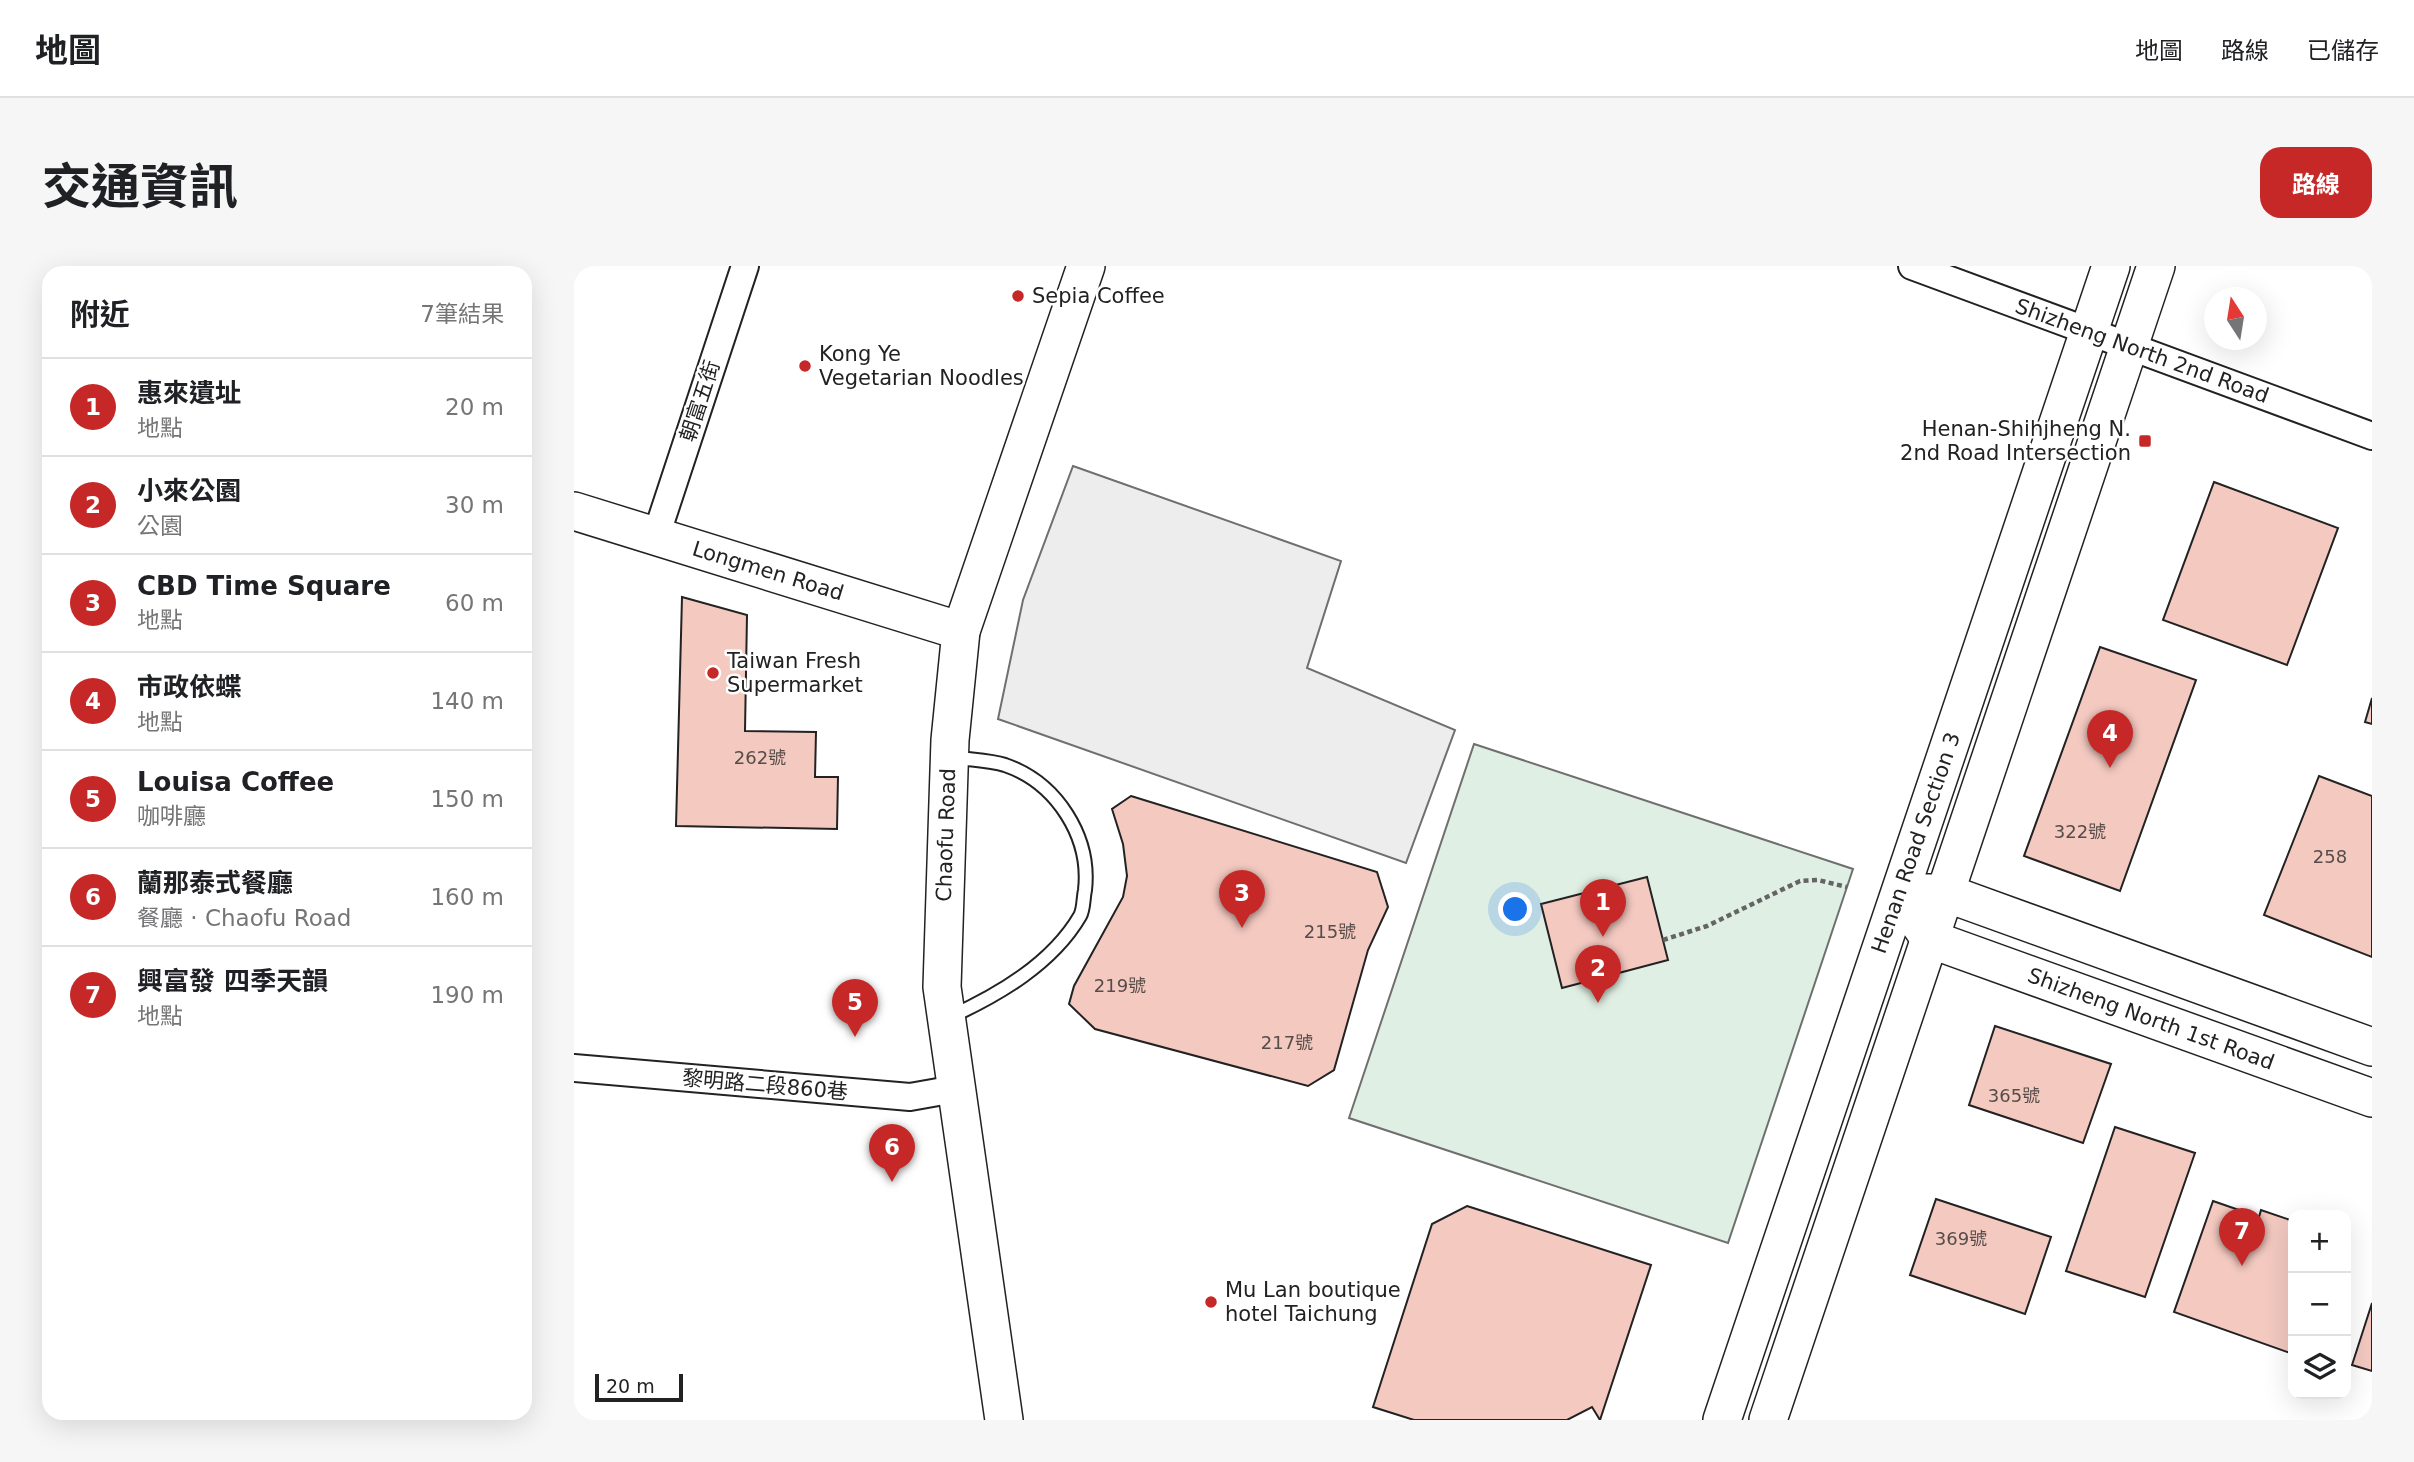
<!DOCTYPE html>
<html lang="zh-TW">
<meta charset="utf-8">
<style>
body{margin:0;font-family:"DejaVu Sans","Noto Sans TC",sans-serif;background:#f6f6f6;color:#202124}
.controls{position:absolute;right:21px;bottom:21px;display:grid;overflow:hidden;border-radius:14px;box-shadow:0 7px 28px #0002}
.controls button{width:63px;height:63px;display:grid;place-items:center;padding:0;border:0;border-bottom:2px solid #e0e0e0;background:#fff;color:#202124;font:35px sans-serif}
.compass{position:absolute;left:1630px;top:21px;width:63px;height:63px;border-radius:50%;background:#fff;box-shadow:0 7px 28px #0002;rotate:348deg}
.scale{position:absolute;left:21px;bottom:18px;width:88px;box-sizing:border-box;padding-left:7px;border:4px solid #222;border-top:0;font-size:19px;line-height:24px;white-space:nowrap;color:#222;-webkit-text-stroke:5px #fff;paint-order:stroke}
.you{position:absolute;left:942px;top:644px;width:24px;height:24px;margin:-18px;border:5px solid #fff;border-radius:50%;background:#1a73e8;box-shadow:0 0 0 10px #1a73e833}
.badge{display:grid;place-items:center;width:46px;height:46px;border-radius:50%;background:#c62828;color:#fff;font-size:23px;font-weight:700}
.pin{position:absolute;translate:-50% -58px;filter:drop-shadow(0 2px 4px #0008)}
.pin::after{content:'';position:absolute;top:37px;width:24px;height:21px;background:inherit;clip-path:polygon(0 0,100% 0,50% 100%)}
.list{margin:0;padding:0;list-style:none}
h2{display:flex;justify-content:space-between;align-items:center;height:91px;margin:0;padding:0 28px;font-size:30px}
h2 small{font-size:23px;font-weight:400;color:#757577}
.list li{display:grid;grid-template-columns:46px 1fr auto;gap:21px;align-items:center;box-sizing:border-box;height:98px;padding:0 28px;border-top:2px solid #e0e0e0}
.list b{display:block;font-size:26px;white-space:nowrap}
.list p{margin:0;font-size:23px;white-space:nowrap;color:#757577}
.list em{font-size:23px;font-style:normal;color:#757577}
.icon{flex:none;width:38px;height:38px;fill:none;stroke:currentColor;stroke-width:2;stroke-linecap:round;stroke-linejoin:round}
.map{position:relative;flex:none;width:1798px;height:1154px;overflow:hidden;border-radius:21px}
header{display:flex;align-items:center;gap:42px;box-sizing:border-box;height:98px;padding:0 35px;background:#fff;border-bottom:2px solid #e0e0e0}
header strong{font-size:33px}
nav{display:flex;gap:38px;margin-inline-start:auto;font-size:24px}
.intro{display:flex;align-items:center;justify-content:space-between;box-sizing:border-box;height:168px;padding:0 42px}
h1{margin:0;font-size:49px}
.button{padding:18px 32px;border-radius:21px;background:#c62828;color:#fff;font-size:24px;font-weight:700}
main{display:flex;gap:42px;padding:0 42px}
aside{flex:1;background:#fff;border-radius:21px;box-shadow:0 7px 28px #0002}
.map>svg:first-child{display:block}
.green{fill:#e0efe3;stroke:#6f6f6f;stroke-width:2}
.parking{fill:#ededed;stroke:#6f6f6f;stroke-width:2}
.building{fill:#f3c9c0;stroke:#222;stroke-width:2}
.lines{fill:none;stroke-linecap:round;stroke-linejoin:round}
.lane-casing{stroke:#222;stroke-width:16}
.street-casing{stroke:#222;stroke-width:30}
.secondary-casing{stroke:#222;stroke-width:40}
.path{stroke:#646464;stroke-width:4.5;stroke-dasharray:5 3.5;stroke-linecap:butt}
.lane{stroke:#fff;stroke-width:12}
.street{stroke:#fff;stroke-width:26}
.secondary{stroke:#fff;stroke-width:37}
.poi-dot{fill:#c62828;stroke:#fff;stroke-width:2.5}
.labels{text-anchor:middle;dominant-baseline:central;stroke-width:5;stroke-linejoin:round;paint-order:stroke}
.number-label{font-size:18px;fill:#564c4a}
.poi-label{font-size:21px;fill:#222;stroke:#fff;text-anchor:start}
.street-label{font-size:21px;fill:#222;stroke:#fff}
</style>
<header>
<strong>地圖</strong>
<nav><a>地圖</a><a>路線</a><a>已儲存</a></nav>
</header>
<div class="intro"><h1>交通資訊</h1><a class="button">路線</a></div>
<main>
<aside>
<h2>附近<small>7筆結果</small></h2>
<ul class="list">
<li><span class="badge">1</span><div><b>惠來遺址</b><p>地點</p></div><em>20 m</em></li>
<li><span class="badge">2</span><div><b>小來公園</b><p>公園</p></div><em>30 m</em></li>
<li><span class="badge">3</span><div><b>CBD Time Square</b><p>地點</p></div><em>60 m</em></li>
<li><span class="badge">4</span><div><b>市政依蝶</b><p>地點</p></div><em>140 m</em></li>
<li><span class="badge">5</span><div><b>Louisa Coffee</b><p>咖啡廳</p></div><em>150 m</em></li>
<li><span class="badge">6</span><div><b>蘭那泰式餐廳</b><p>餐廳 · Chaofu Road</p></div><em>160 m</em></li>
<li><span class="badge">7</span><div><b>興富發 四季天韻</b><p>地點</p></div><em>190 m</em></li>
</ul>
</aside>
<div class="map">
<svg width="1798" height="1154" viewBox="0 0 1798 1154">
<rect width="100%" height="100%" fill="#fff"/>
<polygon class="green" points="900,478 1279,603 1154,977 775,852"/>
<polygon class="parking" points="499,200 767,295 733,402 881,464 832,597 424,453 449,334"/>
<g class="building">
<polygon points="1640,216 1764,262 1713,399 1589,354"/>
<polygon points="108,331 173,349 171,465 242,466 241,511 264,511 263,563 102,560"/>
<polygon points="1526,381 1622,414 1546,625 1450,590"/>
<polygon points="1798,432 1798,458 1791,456"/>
<polygon points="1745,510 1798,530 1798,691 1690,649"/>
<polygon points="557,530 803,606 814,641 794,684 760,804 734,820 521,763 495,738 500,720 549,631 553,610 549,578 538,543"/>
<polygon points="1073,611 1094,694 988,722 967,638"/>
<polygon points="1421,760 1537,798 1509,877 1395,839"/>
<polygon points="1541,861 1621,887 1571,1031 1492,1005"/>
<polygon points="1362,933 1477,971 1451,1048 1336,1009"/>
<polygon points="1639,935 1685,951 1687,944 1719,955 1719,1088 1600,1046"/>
<polygon points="893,940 1077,999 1026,1154 1018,1141 993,1154 840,1154 799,1141 858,958"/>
<polygon points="1798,1037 1798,1105 1778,1099"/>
</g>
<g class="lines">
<defs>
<path id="lane" d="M376 751C424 729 478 698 506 650 510 643 509 633 511 624 517 571 483 517 431 499 415 494 395 494 378 491"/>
<g id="street">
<polyline points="1338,0 1798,170"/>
<polyline points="82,270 171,0"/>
<polyline points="0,802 336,831 381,823"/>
</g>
<g id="secondary">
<polyline points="0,245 387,365"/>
<polyline points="1347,627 1372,627 1798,781"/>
<polyline points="1343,654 1356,673 1798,832"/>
<polyline points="430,1154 368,721 376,474 387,365 512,0"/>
<polyline points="1148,1154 1537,0"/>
<polyline points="1194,1154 1582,0"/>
</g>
</defs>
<use href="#lane" class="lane-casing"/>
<use href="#street" class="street-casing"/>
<use href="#secondary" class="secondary-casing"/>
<polyline class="path" points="1089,674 1133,660 1226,615 1244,614 1273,621"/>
<use href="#lane" class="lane"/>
<use href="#street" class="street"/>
<use href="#secondary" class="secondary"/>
</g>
<g class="poi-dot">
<circle cx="444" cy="30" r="7"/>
<circle cx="231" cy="100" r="7"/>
<rect x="1564" y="168" width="14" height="14" rx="3.5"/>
<circle cx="139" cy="407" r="7"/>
<circle cx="637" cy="1036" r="7"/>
</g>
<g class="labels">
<g class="number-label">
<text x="186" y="491">262號</text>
<text x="1506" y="565">322號</text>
<text x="1756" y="590">258</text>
<text x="756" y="665">215號</text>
<text x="546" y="719">219號</text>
<text x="713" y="776">217號</text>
<text x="1440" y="829">365號</text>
<text x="1387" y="972">369號</text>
</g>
<g class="poi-label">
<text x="458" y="30">Sepia Coffee</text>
<text x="245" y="88">Kong Ye<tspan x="245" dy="24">Vegetarian Noodles</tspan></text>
<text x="1557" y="163" text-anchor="end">Henan-Shihjheng N.<tspan x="1557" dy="24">2nd Road Intersection</tspan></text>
<text x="153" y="395">Taiwan Fresh<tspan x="153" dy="24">Supermarket</tspan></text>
<text x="651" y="1024">Mu Lan boutique<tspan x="651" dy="24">hotel Taichung</tspan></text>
</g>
<g class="street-label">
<text transform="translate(1568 85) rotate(20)">Shizheng North 2nd Road</text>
<text transform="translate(126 135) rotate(-72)">朝富五街</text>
<text transform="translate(194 305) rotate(17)">Longmen Road</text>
<text transform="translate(372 569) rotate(-88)">Chaofu Road</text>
<text transform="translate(1342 577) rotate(-71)">Henan Road Section 3</text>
<text transform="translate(1577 753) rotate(20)">Shizheng North 1st Road</text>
<text transform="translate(191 819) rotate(5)">黎明路二段860巷</text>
</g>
</g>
</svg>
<div class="controls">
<button>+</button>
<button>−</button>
<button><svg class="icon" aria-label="layers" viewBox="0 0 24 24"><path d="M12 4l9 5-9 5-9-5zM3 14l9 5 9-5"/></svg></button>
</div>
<svg class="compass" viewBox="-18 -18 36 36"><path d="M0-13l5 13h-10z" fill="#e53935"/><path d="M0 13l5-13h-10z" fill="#757577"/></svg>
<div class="scale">20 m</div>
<div class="you"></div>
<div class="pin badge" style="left:1029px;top:671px">1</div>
<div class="pin badge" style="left:1024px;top:737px">2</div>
<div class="pin badge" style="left:668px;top:662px">3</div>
<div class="pin badge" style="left:1536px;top:502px">4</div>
<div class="pin badge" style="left:281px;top:771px">5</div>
<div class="pin badge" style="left:318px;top:916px">6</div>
<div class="pin badge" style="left:1668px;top:1000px">7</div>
</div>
</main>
